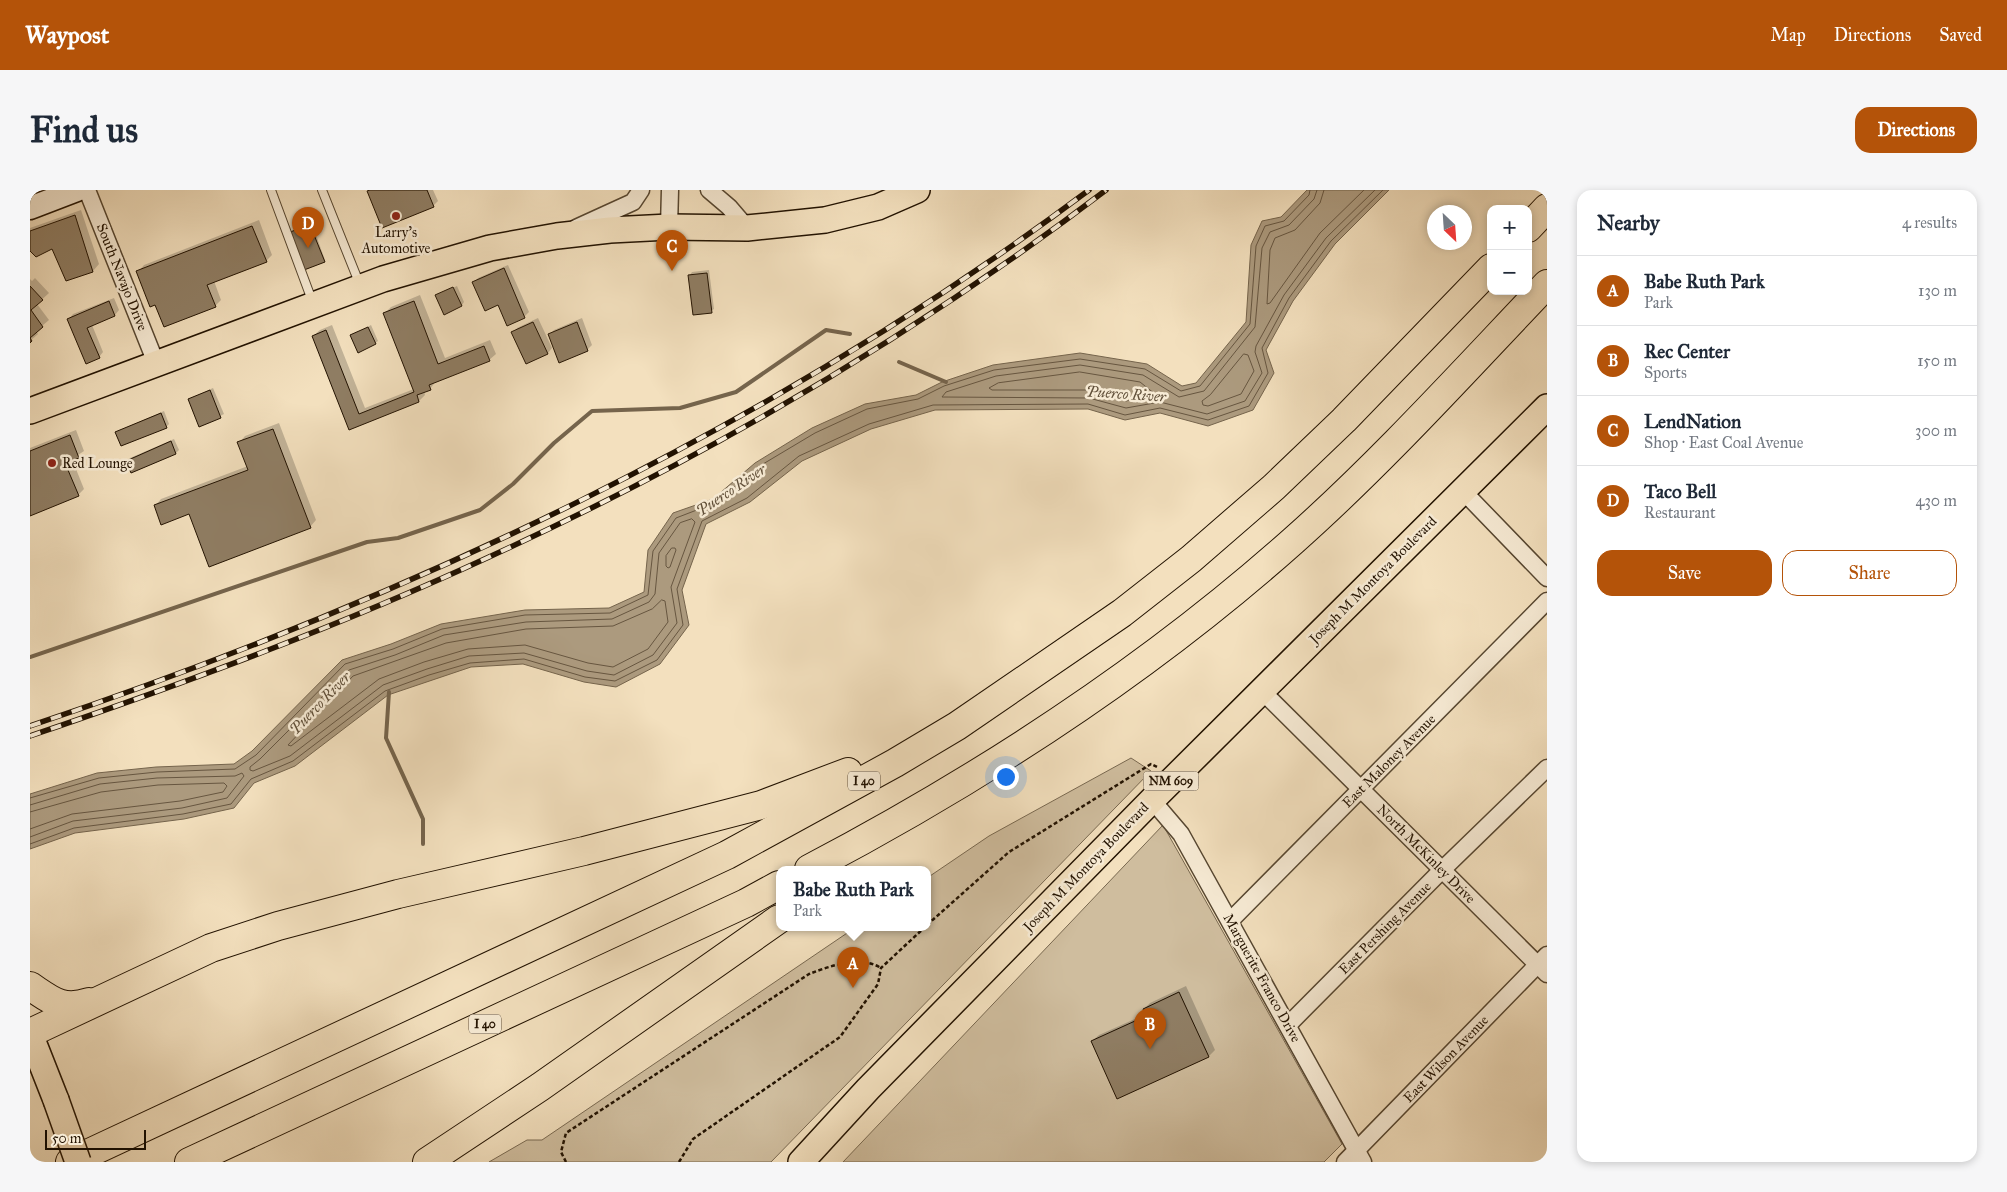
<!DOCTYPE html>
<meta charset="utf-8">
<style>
body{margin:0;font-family:"IM FELL Great Primer",serif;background:#f6f6f7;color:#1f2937}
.controls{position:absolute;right:15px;top:15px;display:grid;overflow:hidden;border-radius:10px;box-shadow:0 2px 8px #0003}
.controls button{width:45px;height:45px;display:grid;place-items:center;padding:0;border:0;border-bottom:1px solid #e0e1e3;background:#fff;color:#1f2937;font:25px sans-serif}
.compass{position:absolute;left:1397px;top:15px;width:45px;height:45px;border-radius:50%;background:#fff;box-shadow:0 2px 8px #0003;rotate:155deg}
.scale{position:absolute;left:15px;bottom:12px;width:101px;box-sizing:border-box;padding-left:5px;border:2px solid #221201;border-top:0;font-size:14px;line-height:18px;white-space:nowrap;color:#221201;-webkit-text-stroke:4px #f7ebd5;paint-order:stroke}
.you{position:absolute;left:975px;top:586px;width:18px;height:18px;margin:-12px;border:4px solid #fff;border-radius:50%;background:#1a73e8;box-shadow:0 0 0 8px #1a73e833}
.badge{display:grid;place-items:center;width:32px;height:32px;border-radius:50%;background:#b45309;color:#fff;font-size:16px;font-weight:700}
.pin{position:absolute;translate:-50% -41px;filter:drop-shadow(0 1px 2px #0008)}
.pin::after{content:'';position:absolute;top:26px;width:18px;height:15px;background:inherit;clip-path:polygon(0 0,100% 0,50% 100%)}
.popup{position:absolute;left:746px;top:676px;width:155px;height:65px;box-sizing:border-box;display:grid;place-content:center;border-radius:10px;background:#fff;filter:drop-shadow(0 1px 4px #0005);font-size:16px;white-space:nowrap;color:#747a83}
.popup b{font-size:19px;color:#1f2937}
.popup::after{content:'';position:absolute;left:50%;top:100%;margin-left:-10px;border:10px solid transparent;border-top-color:#fff}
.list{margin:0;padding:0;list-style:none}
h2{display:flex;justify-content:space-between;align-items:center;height:65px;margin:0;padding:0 20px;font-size:21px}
h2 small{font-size:16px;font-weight:400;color:#747a83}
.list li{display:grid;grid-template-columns:32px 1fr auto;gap:15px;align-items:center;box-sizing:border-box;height:70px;padding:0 20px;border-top:1px solid #e0e1e3}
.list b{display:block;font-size:19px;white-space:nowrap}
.list p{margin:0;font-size:16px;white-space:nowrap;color:#747a83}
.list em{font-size:16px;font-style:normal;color:#747a83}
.actions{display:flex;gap:10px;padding:15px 20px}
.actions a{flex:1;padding:11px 0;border:1px solid #b45309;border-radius:15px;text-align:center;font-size:18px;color:#b45309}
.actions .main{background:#b45309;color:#fff}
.map{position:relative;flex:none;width:1517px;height:972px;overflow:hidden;border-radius:15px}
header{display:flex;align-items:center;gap:30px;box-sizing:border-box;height:70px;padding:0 25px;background:#b45309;color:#fff}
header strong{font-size:24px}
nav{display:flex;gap:28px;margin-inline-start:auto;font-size:18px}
.intro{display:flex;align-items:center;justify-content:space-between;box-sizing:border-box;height:120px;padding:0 30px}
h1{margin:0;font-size:35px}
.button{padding:12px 22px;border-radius:15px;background:#b45309;color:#fff;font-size:18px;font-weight:700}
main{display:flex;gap:30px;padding:0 30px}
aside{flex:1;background:#fff;border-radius:15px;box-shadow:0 2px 8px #0003}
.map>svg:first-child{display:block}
.green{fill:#cfbd9e;stroke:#786850}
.water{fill:#ac9a7e;stroke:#75644c}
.shadow{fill:#0003}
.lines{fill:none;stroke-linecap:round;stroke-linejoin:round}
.shore{stroke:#675640;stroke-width:1}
.stream{stroke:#75644c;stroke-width:4}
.building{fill:#8f7d63;stroke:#221201}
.service-casing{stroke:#564630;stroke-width:10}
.minor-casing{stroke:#564630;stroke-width:19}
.secondary-casing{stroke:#221201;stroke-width:25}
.primary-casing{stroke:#221201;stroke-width:28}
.motorway-casing{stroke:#221201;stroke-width:30}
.path{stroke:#221201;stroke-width:2.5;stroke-dasharray:4 2.5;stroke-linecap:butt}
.service{stroke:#f7ebd5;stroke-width:8}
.minor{stroke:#f7ebd5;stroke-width:16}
.secondary{stroke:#f7ebd5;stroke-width:22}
.primary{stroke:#f3e0be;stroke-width:25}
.motorway{stroke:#f3e0be;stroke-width:28}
.rail-casing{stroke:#221201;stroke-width:5.5}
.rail{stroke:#f7ebd5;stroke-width:4;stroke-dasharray:11;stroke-linecap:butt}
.primary-bridge-casing{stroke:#221201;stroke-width:28;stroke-linecap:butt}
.primary-bridge{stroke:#f3e0be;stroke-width:25}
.poi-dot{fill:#8f2418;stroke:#f7ebd5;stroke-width:2}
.labels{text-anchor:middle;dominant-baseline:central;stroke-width:5;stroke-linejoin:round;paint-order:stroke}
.shield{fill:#f7ebd5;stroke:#625341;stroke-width:1}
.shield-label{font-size:12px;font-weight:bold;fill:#221201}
.poi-label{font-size:14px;fill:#221201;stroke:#f7ebd5}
.street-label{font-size:14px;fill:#221201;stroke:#f7ebd5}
.water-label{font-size:15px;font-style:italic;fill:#604f39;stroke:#f7ebd5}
</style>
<header>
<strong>Waypost</strong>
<nav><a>Map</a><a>Directions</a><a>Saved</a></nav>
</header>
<div class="intro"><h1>Find us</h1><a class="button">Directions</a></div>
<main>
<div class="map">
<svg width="1517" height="972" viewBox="0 0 1517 972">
<rect width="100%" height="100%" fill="#f3e0be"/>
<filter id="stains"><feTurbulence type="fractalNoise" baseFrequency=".004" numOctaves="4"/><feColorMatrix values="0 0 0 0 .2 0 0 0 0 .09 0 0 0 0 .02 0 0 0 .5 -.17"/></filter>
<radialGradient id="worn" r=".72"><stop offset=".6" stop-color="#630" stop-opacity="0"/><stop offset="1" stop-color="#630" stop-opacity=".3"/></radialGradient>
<g class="green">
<polygon points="1101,568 1121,581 741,972 459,972 497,950 512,950 826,737 897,737 897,688 959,646"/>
<polygon points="1133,635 1312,954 1294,972 813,972"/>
</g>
<polygon class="water" points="1277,0 1359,0 1305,54 1263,111 1236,160 1244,183 1223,220 1178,236 1130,223 1095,230 1058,219 905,220 841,239 772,271 720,312 676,334 652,400 659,435 630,474 586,497 554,492 493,474 441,477 358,505 265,576 224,593 204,618 154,629 45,643 0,659 0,604 67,583 126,577 204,574 222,561 312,470 361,454 411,434 495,420 579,418 614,402 618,360 643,323 683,309 725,273 782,238 835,214 886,205 912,192 963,175 1050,163 1117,174 1152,196 1166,193 1216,132 1221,55 1232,31 1251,27"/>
<g class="shadow">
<polygon points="340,0 403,0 408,11 403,16 338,1"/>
<polygon points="51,20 69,74 63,81 37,90 23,57 0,60 0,38"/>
<polygon points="229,30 242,65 236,71 184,91 191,110 185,116 126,114 108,82 114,75"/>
<polygon points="282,34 295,70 294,71 263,41"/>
<polygon points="478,75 499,122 494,127 469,114 444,92 448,88"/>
<polygon points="679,80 684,119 681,121 660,85 662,82"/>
<polygon points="5,88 19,103 7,114 19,130 6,141 8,144 0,151 0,89 2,91"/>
<polygon points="427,96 434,112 432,115 408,105"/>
<polygon points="390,105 415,168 460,150 466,164 459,170 406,191 400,199 394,201 395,205 389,211 320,238 283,146 290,140 302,135 335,218 384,199 355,123 361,117"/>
<polygon points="84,108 89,120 85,125 62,135 73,162 69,167 39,129 43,124"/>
<polygon points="508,128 522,158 518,163 497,173 483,143 487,138"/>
<polygon points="552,128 562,155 558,159 530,171 519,145 524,140"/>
<polygon points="341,135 348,151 345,153 321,146"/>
<polygon points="183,198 194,224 170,236 159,209"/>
<polygon points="134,221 139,234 136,237 86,242"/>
<polygon points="249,233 286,330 280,337 160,323 125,316 131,309 218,276 209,253 215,246"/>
<polygon points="46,240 54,261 42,269 54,299 48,305 0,325 0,258"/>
<polygon points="144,249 149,260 146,263 102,281 97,271 100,268"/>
<polygon points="1156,796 1185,860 1179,866 1062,851 1069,845 1116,824 1114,819 1120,813"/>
</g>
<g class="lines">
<g class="shore">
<polyline points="1287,0 1284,9 1259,35 1240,42 1232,58 1225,137 1174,201 1149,207 1113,185 1050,175 966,186 916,202 912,207 1059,208 1096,218 1130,212 1177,224 1215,211 1232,183 1225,162 1226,156 1254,105 1296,48 1345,0"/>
<polyline points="1294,0 1290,13 1265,40 1245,48 1240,60 1237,114 1240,113 1290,43 1334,0"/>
<polygon points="1214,164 1218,165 1224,181 1211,204 1178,216 1173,215 1172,211 1180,205"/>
<polygon points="1050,182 1110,192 1125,204 1096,211 1059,200 962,200 959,198 968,193"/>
<polygon points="662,329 665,332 641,397 647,433 623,465 584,485 557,481 494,463 439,466 397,479 353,495 260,566 223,581 220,580 220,577 230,569 319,480 365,465 414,445 496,432 582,429 619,412 625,404 629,363 650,333"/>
<polygon points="642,358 645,358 646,360 640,377 638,378 636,376 636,366"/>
<polygon points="632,410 635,411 638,432 618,459 583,477 558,473 495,455 438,459 394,472 349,489 261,556 258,555 323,486 416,453 496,439 583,436 622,419"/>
<polyline points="0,608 69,588 127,582 205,579 226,565 315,474 363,459 412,439 495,425 580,423 618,405 623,361 646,328 685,313 728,277 785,243 837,219 888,209 914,196 964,180 1050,169 1115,179 1151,201 1170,196 1220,134 1226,56 1235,36 1254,31 1279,5 1280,0"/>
<polyline points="0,615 70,594 127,588 205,586 212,583 214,586 197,608 152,618 43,631 0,647"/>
<polyline points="0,622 71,602 128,595 194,593 197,596 193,602 150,611 42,624 0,639"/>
<polyline points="0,654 44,638 153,624 201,614 221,589 263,571 355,501 399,485 440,473 494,469 555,487 585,491 627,470 653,435 647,399 672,331 717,308 769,266 839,234 903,215 1058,214 1095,225 1130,218 1178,230 1219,216 1238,183 1232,158 1259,108 1301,51 1353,0"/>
</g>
<g class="stream">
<polyline points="869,172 916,192"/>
<polyline points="0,467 337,352 368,348 450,320 483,294 524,253 562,221 650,218 706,202 796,140 820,144"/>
<polyline points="359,502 356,548 393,629 393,654"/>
</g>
</g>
<g class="building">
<polygon points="340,0 397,0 404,17 352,38 337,1"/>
<polygon points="45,25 63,82 36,91 22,59 6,67 0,61 0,41"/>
<polygon points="280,35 295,72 274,80 260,42"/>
<polygon points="222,36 237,72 177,95 186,117 134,137 125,115 120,117 106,81"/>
<polygon points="474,78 495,128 477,136 468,115 455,121 442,92"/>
<polygon points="677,83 682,123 663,125 658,85"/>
<polygon points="0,96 13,110 1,120 13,137 0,148 2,151 0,153"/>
<polygon points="423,97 432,116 414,125 405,105"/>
<polygon points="79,111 85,126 57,138 70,168 56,174 37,129"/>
<polygon points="384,111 408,174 454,156 460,171 399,195 401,200 387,205 389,212 319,240 282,146 296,140 329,224 384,202 353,123"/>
<polygon points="503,132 518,164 496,174 481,142"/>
<polygon points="547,132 558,161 529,173 518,144"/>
<polygon points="338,137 346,154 328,163 320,145"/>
<polygon points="180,200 191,228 169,237 158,209"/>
<polygon points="131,223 137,238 91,256 85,242"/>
<polygon points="243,239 281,338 179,377 159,324 131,335 124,315 218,280 207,252"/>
<polygon points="40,245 49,268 35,273 49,306 0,326 0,261"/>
<polygon points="141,251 146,264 101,283 96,271"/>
<polygon points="1149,802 1179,867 1087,909 1061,851 1116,826 1113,819"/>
</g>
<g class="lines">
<defs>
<g id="service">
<polyline points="241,0 283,113"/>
<polyline points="292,0 330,95"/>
</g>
<g id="minor">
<polyline points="57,0 126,173"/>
<polyline points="679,0 699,17 717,38"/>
<polyline points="639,37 640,0"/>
<polyline points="546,38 603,12 611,0"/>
<polyline points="1432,300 1517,388"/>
<polyline points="1232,501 1517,784"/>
<polyline points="1122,610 1151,644 1333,972"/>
<polyline points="1200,731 1517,411"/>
<polyline points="1258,835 1412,680 1517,578"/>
<polyline points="1315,972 1517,765"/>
</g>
<polyline id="secondary" points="0,18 47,0"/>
<g id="primary">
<polyline points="0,221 353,89 460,58 527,46 580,40 639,37 717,38 795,30 848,17 887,0"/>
<polyline points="0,844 26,910"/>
<polyline points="771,972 838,899 1122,610 1517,217"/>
</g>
<g id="motorway">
<polyline points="1498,38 1517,18"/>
<path d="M779 679C952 588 1117 481 1263 351 1353 271 1434 181 1517 94"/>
<path d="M0 796C21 810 32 821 59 812"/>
<polyline points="0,843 181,758 248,736 368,704 554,661 731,615 818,582"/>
<polyline points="40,972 697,665 865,573 927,536 1092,423 1161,369 1244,297 1314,230 1461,78"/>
<polyline points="159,972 716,713 749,695"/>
<polyline points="397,972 510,897 749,729"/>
</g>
</defs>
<use href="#service" class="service-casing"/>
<use href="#minor" class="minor-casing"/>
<use href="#secondary" class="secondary-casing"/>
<use href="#primary" class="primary-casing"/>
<use href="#motorway" class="motorway-casing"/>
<g class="path">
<polyline points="897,735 979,662 1121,574 1129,578"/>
<path d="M536 972 531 962 536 943 779 784C800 776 830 765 851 778"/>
<polyline points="649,972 663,949 810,847 848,794 851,778 895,737"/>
</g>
<use href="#service" class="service"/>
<use href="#minor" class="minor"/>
<use href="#secondary" class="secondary"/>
<use href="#primary" class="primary"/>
<use href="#motorway" class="motorway"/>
<defs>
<g id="rail">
<path d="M0 536C378 409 738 240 1059 0"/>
<path d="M0 546C155 493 310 436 459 367 677 267 885 145 1076 0"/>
</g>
</defs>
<use href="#rail" class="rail-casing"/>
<use href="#rail" class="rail"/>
<defs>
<polyline id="primary-bridge" points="26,910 48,972"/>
</defs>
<use href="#primary-bridge" class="primary-bridge-casing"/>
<use href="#primary-bridge" class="primary-bridge"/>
</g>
<g class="poi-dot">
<circle cx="366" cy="26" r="5"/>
<circle cx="22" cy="273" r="5"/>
</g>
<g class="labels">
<g class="shield">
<rect x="818" y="581.5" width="32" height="19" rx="4"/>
<rect x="1113.5" y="581.5" width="55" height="19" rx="4"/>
<rect x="439" y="824.5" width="32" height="19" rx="4"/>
</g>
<g class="shield-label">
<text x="834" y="591">I 40</text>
<text x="1141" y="591">NM 609</text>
<text x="455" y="834">I 40</text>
</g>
<g class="poi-label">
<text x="366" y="42">Larry's<tspan x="366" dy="16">Automotive</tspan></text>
<text x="32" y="273" text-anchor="start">Red Lounge</text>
</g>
<g class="street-label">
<text transform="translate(92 87) rotate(68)">South Navajo Drive</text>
<text transform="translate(1343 390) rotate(-45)">Joseph M Montoya Boulevard</text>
<text transform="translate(1359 571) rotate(-45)">East Maloney Avenue</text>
<text transform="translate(1396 664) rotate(45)">North McKinley Drive</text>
<text transform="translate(1056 677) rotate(-46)">Joseph M Montoya Boulevard</text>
<text transform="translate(1355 738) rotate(-45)">East Pershing Avenue</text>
<text transform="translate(1232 788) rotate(61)">Marguerite Franco Drive</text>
<text transform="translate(1416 869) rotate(-46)">East Wilson Avenue</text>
</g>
<g class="water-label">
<text transform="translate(1096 204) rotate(4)">Puerco River</text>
<text transform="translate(701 300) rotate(-34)">Puerco River</text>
<text transform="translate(290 513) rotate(-46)">Puerco River</text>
</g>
</g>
<rect width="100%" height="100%" filter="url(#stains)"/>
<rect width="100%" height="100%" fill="url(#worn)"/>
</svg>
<div class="controls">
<button>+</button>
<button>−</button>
</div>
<svg class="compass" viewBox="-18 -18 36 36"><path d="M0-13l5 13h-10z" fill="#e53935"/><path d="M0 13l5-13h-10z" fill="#747a83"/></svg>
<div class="scale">50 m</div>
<div class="you"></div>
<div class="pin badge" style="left:823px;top:798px">A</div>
<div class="popup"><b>Babe Ruth Park</b>Park</div>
<div class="pin badge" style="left:1120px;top:859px">B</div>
<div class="pin badge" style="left:642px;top:81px">C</div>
<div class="pin badge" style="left:278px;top:58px">D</div>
</div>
<aside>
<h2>Nearby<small>4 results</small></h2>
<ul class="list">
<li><span class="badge">A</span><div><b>Babe Ruth Park</b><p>Park</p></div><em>130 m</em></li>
<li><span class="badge">B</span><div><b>Rec Center</b><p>Sports</p></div><em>150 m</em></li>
<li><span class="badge">C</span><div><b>LendNation</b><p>Shop · East Coal Avenue</p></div><em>300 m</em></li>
<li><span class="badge">D</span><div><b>Taco Bell</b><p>Restaurant</p></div><em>430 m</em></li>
</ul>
<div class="actions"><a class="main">Save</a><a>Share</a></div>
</aside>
</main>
